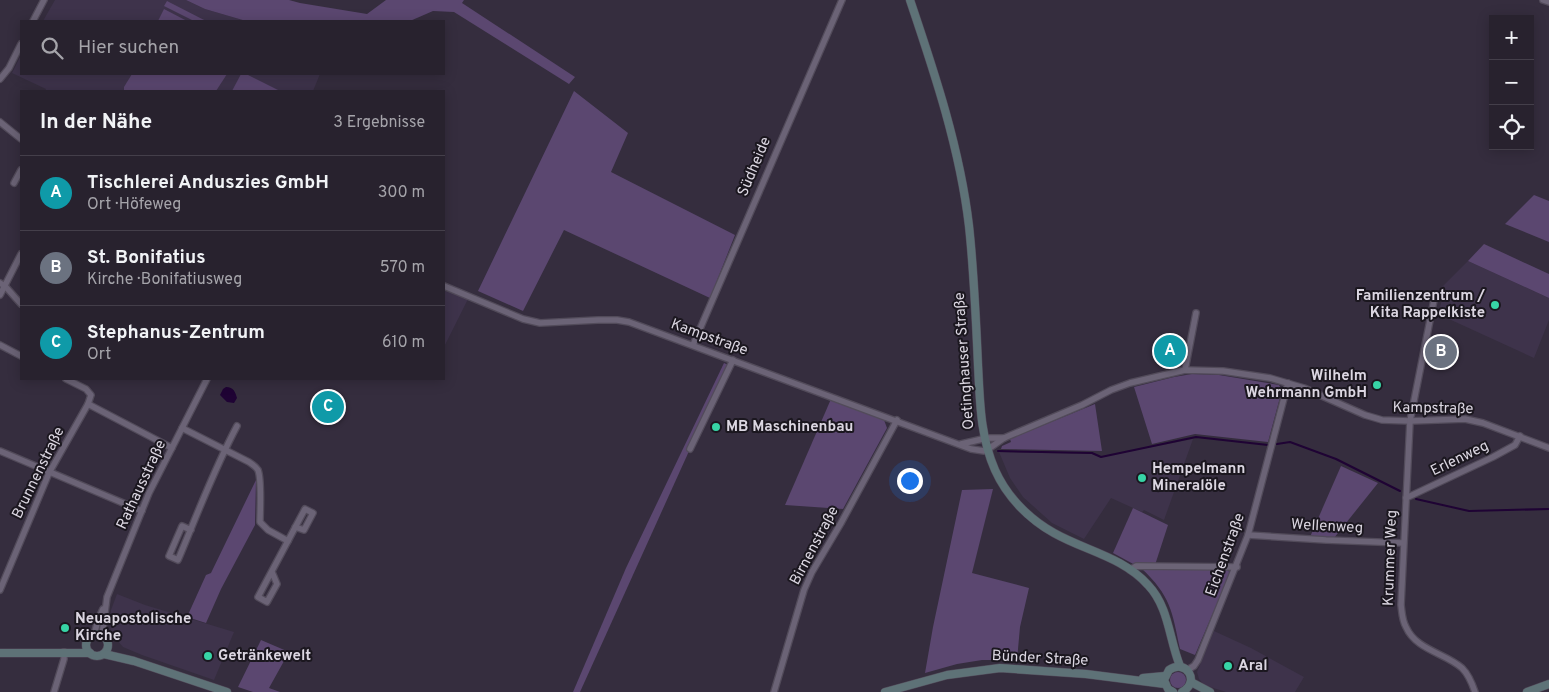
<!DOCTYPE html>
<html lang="de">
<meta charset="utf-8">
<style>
body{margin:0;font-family:Overpass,sans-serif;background:#302a36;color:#f1f3f6}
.controls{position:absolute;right:15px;top:15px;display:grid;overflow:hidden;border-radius:0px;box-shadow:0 2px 12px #0003}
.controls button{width:45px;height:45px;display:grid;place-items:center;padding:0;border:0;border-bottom:1px solid #443f4a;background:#28222e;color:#f1f3f6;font:25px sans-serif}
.you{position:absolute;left:909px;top:480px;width:18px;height:18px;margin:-12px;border:4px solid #fff;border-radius:50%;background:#1a73e8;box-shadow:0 0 0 8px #1a73e833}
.badge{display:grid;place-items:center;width:32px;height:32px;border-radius:50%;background:#37d4a6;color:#fff;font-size:16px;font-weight:700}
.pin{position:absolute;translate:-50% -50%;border:2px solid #fff;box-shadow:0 1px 5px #0006}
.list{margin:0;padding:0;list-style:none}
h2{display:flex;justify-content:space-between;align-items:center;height:65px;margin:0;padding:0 20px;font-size:21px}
h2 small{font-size:16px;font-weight:400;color:#a5a4aa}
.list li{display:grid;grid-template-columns:32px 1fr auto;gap:15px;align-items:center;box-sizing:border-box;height:75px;padding:0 20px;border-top:1px solid #443f4a}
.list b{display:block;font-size:19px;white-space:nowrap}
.list p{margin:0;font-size:16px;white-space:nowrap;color:#a5a4aa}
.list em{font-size:16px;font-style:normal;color:#a5a4aa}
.icon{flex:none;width:28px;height:28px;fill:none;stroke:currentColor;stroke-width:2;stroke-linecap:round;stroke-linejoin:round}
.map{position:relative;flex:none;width:1549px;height:692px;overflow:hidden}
.search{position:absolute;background:#28222e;box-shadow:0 2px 12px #0003;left:20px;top:20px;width:425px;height:55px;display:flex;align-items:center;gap:12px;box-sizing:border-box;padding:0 18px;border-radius:0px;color:#a5a4aa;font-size:19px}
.panel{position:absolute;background:#28222e;box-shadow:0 2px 12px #0003;left:20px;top:90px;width:425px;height:290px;border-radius:0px}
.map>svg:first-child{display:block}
.built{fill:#3e334b}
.green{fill:#5b4770}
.water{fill:#1f0334}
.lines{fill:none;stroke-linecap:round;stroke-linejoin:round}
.stream{stroke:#1f0334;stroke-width:2}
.street-casing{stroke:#524b5a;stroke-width:8}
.secondary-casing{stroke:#524b5a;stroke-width:9}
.street{stroke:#6b6376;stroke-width:5.5}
.secondary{stroke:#5e7277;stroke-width:8}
.poi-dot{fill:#37d4a6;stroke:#1b171f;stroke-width:2}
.labels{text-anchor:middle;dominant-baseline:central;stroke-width:4;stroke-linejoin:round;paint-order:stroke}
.street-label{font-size:15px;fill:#dbd6e1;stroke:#1b171f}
.poi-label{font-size:15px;font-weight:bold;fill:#dbd6e1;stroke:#1b171f;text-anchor:start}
</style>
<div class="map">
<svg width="1549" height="692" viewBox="0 0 1549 692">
<rect width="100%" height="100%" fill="#352d3e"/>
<g class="built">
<polygon points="55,0 186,0 205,9 246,21 43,21"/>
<polygon points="21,55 21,74 320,74 313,91 45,91 46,89 12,73"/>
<polygon points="1468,261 1549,298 1549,320 1534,358 1438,314 1443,296 1436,293"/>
<polygon points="444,290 468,299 444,347"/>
<polygon points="1193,439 1164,520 1144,510 1142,512 1111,498 1084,539 1052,523 1023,497 1010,478 999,452 1092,454 1101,457"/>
<polygon points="117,594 145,605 234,632 214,680 142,655 123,647 111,633 110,625 111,610"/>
<polygon points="1214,631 1251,648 1304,677 1295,692 1226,692 1204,685 1199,679 1197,672"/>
</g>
<g class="green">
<polygon points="186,0 289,0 300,3 367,14 386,0 464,0 462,3 575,77 569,84 454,12 433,11 410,21 246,21 205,9"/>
<polygon points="167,1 206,21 194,21 164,6"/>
<polygon points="164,9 187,21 158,21"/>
<polygon points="132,74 227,74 216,91 124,91 124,87"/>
<polygon points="241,74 246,74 280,91 232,91"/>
<polygon points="574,91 628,133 611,172 735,235 710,298 564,230 523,311 478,291"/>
<polygon points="1534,195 1549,201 1549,242 1505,224"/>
<polygon points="1484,244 1549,274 1549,298 1468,261"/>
<polygon points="724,363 728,365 580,692 573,692 626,568"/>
<polygon points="1192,374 1219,375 1279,385 1282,390 1268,442 1195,434 1152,444 1134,387 1174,377"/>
<polygon points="831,399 884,420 887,428 843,509 785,505"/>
<polygon points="1095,404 1102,451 1001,449 1002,446 1011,442 1010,439"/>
<polygon points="1341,466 1378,483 1334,538 1310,537"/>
<polygon points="256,480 255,525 221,589 206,623 187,617 206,575 211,573"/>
<polygon points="993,489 972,573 1029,588 1020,627 1017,660 982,660 957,664 925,673 933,627 962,490"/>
<polygon points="1133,508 1168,525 1155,565 1137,566 1113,553"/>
<path d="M1141 568 1227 569 1230 573 1195 655 1180 649C1172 611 1171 596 1141 568Z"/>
<polygon points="261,640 289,652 269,688 280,692 253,692 238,687"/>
<circle cx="1178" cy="680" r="8"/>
</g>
<path class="water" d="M226 387C234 387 235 392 237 398L234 403 227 402 220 395 223 389Z"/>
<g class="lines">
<g class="stream">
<polyline points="1277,444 1290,442 1336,459 1400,491"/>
<polyline points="998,451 1092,453 1101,457 1196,437 1268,445"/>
<polyline points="1416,499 1469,511 1549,509"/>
</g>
<defs>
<g id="street">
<polyline points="1543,0 1549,2"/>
<polyline points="33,21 44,0"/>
<polyline points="0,79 9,68 21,44"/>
<polyline points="0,122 21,139"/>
<polyline points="14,183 21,170"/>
<polyline points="0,283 5,286 21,304"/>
<polyline points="444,286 523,319 540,323 598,320 617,320 629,322 971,449 984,451 987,450 1004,438 1082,405 1111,390 1130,383 1185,370 1223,371 1270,378 1304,388 1365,415 1382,420 1410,421 1465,419 1483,423 1549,448"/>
<polyline points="0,295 21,254"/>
<path d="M1434 300 1410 421 1401 605C1402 612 1402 620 1406 627 1416 650 1445 653 1462 668 1469 675 1472 683 1475 692"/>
<polyline points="0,345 21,356"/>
<polyline points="693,345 842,0"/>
<polyline points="1185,370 1196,313"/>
<polyline points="88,404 172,448"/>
<path d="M182 428 249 462C252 464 256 467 258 470 262 480 260 510 260 522L268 530 288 541"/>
<polyline points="961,444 987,438 1004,438"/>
<polyline points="690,449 733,360"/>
<polyline points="0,451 142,511"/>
<polyline points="1406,498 1493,457 1515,445 1520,436"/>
<path d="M191 530 182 526 169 556 178 560C197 515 214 469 237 426"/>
<polyline points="1248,535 1326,540 1403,543"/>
<polyline points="1130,570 1136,566 1237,567"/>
<polyline points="272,572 277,584 267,602 258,597 305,509 313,513 304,530 295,527"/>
<polyline points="0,590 49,473 88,404 91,395 86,389 66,379"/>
<polyline points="94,635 98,620 103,609"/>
<polyline points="102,636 107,597 149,493 207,379"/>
<polyline points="1187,670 1194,666 1198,660 1248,535 1288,383"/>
<polyline points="54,692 64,659 64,652"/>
<polyline points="774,692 804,590 812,572 841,523 897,420"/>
</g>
<g id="secondary">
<path d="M910 0C935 74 960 149 969 226 974 272 976 319 978 365 980 401 980 436 995 470 1007 497 1029 519 1054 533 1086 551 1123 557 1148 585 1169 607 1169 639 1180 666"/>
<circle cx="97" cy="645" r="11"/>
<polyline points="0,653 90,653"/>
<polyline points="104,654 134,661 227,692"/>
<polyline points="1143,678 1165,676"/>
<polyline points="1191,682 1210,692"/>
<polyline points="885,692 947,675 1000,668 1086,674 1165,684"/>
<path d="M1173 692 1168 689 1164 680 1169 670C1186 658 1201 682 1182 692"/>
<polyline points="1527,692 1549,684"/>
</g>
</defs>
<use href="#street" class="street-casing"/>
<use href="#secondary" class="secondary-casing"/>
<use href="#street" class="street"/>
<use href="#secondary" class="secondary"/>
</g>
<g class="poi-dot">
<circle cx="1495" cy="305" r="5"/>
<circle cx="1377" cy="385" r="5"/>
<circle cx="716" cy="427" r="5"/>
<circle cx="1142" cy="478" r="5"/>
<circle cx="65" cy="628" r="5"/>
<circle cx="208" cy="656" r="5"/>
<circle cx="1228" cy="666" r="5"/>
</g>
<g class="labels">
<g class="street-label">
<text transform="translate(755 167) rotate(-67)">Südheide</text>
<text transform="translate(709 338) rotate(20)">Kampstraße</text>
<text transform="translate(965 361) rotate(-94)">Oetinghauser Straße</text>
<text transform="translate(1433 409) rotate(1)">Kampstraße</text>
<text transform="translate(1460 459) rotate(-26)">Erlenweg</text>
<text transform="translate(39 473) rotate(-64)">Brunnenstraße</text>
<text transform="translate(142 485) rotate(-65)">Rathausstraße</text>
<text transform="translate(1327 527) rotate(3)">Wellenweg</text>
<text transform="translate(815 546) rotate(-62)">Birnenstraße</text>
<text transform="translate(1226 555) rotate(-70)">Eichenstraße</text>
<text transform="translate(1391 558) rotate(-88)">Krummer Weg</text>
<text transform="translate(1040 659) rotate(3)">Bünder Straße</text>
</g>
<g class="poi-label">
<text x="1485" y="296" text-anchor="end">Familienzentrum /<tspan x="1485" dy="17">Kita Rappelkiste</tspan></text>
<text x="1367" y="376" text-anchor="end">Wilhelm<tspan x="1367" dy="17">Wehrmann GmbH</tspan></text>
<text x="726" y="427">MB Maschinenbau</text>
<text x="1152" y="469">Hempelmann<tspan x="1152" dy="17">Mineralöle</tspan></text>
<text x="75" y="619">Neuapostolische<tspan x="75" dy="17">Kirche</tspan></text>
<text x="218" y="656">Getränkewelt</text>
<text x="1238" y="666">Aral</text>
</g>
</g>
</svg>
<div class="controls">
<button>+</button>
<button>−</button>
<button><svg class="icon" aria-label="locate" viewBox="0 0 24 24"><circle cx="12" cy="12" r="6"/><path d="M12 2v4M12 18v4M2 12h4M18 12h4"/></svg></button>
</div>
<div class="you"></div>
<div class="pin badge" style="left:1170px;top:351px;background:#0f9aa8">A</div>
<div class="pin badge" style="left:1441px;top:352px;background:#6b7280">B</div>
<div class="pin badge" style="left:328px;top:407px;background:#0f9aa8">C</div>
<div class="search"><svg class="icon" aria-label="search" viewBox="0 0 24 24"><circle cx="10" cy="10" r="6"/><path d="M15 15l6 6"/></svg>Hier suchen</div>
<section class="panel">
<h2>In der Nähe<small>3 Ergebnisse</small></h2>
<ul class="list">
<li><span class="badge" style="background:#0f9aa8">A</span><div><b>Tischlerei Anduszies GmbH</b><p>Ort · Höfeweg</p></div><em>300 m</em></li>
<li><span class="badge" style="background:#6b7280">B</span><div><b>St. Bonifatius</b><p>Kirche · Bonifatiusweg</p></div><em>570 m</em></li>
<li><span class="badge" style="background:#0f9aa8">C</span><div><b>Stephanus-Zentrum</b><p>Ort</p></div><em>610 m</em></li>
</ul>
</section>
</div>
